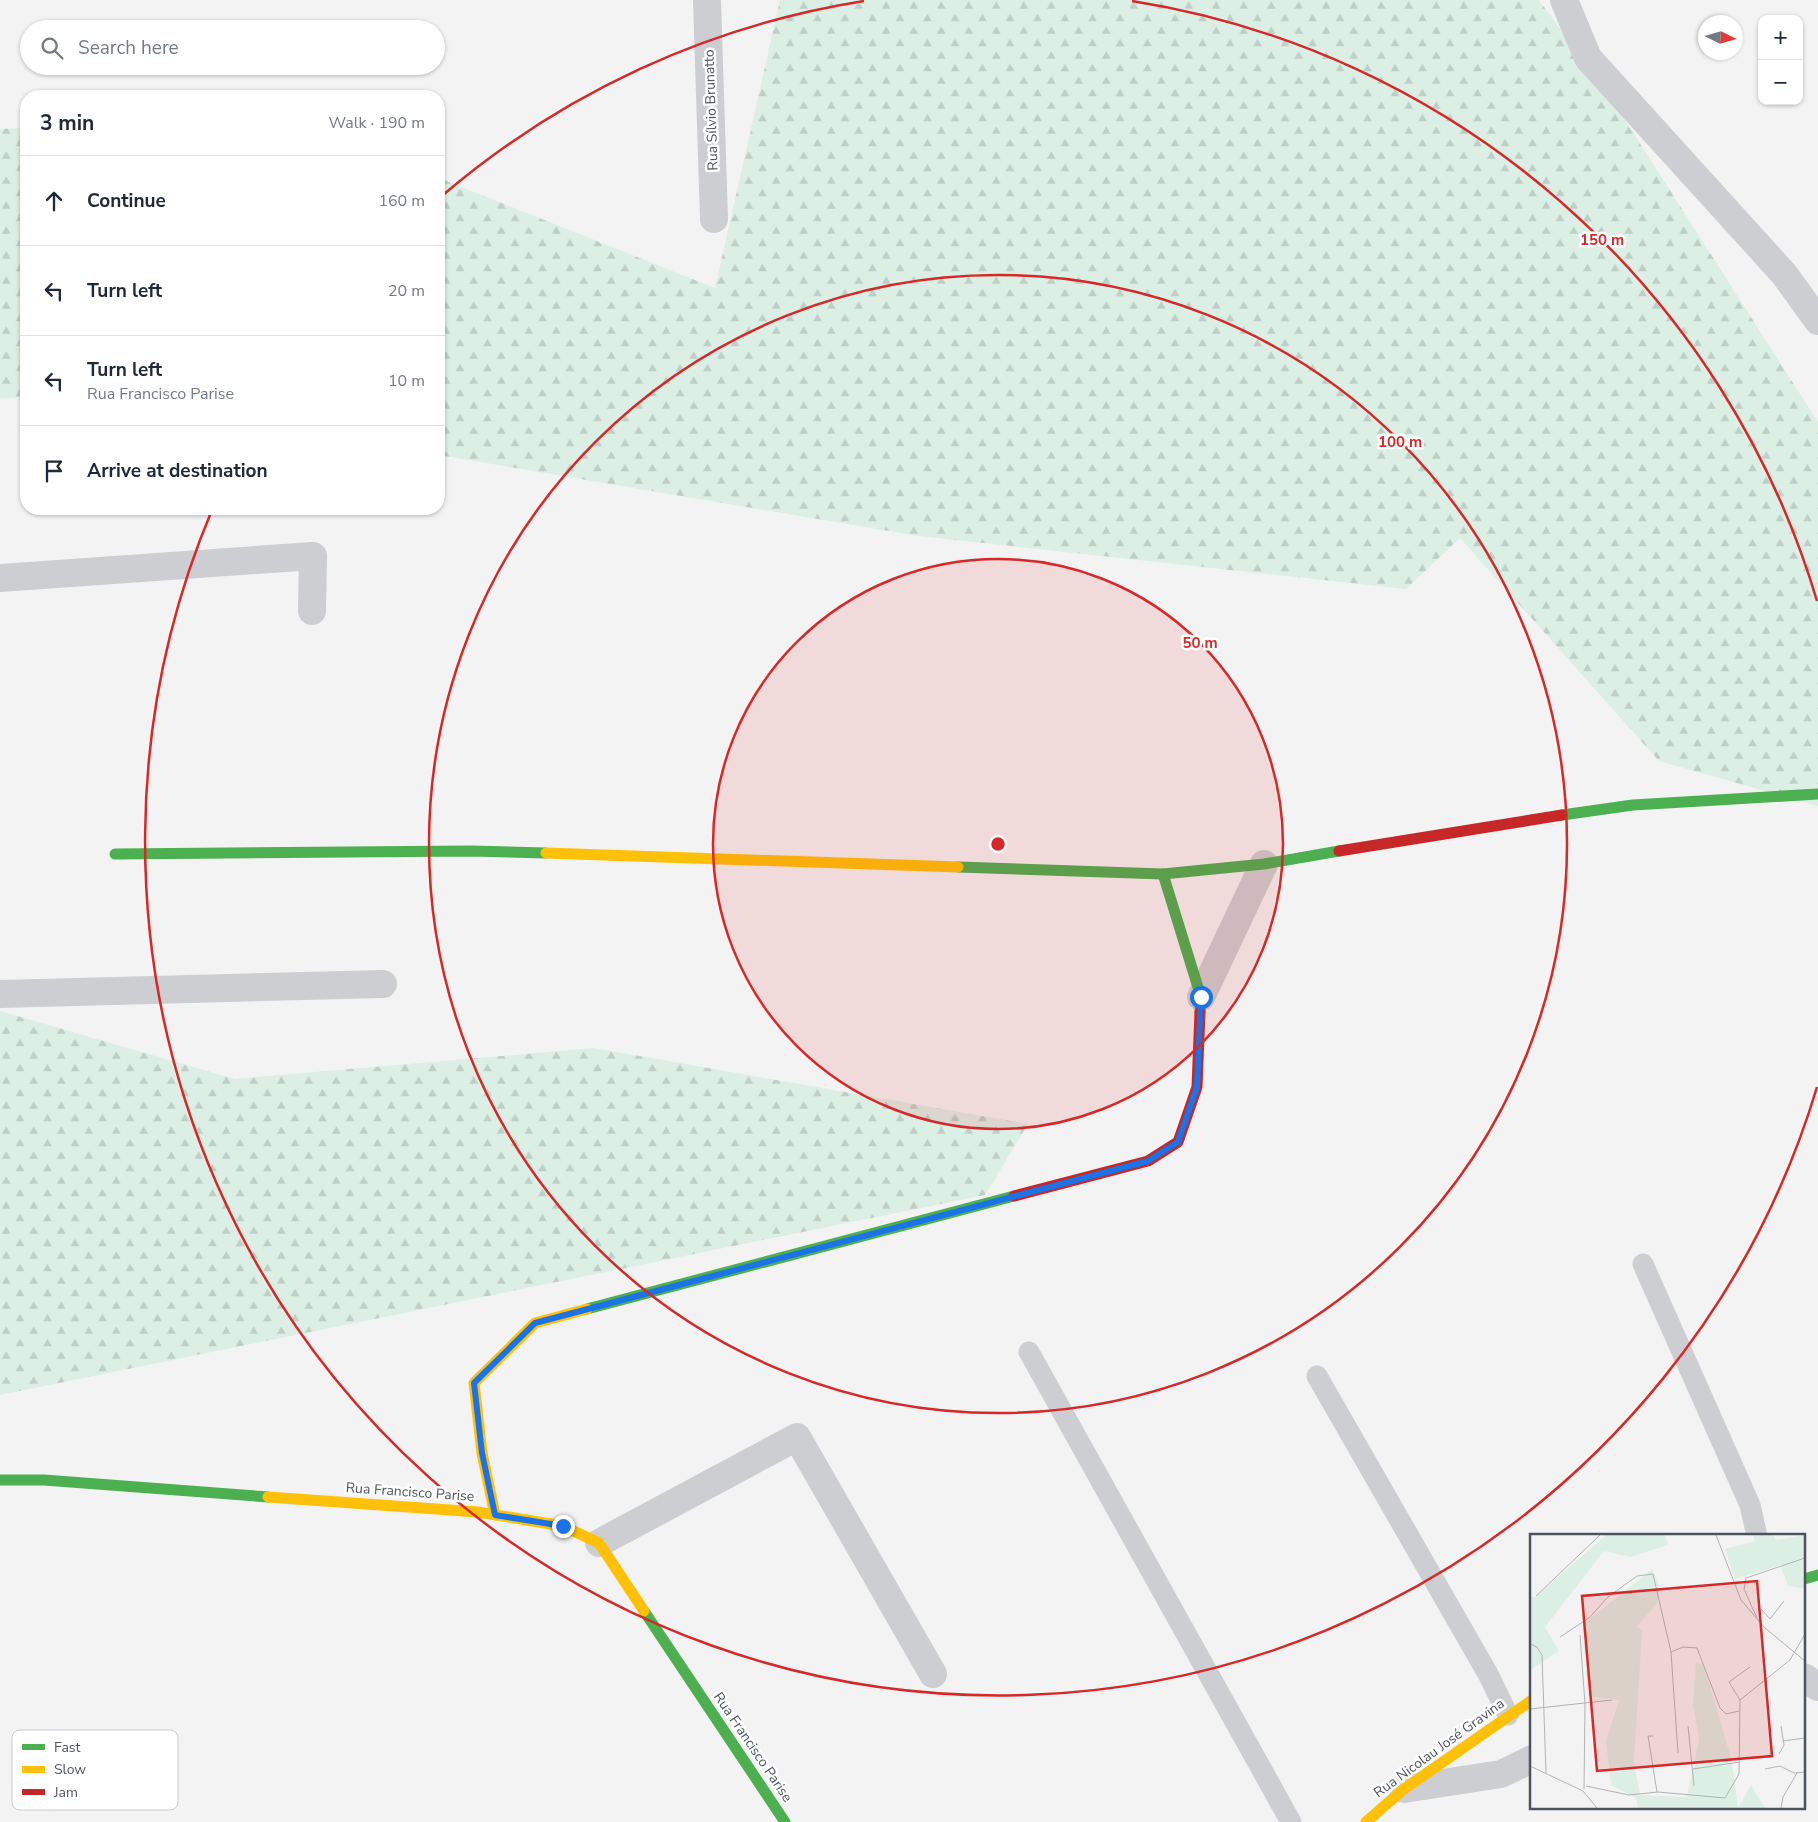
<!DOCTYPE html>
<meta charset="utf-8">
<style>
body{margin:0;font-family:"Nunito Sans",sans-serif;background:#f6f6f7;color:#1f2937}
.controls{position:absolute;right:15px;top:15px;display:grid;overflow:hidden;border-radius:10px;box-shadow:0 1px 4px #0004}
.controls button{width:45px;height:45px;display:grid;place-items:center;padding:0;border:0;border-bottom:1px solid #e0e1e3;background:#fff;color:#1f2937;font:25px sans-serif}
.compass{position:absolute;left:1698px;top:15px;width:45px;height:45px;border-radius:50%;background:#fff;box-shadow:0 1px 4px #0004;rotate:95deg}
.stop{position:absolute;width:15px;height:15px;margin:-11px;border:4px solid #1a73e8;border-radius:50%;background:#fff}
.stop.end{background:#1a73e8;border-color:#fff;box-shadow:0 1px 5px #0008}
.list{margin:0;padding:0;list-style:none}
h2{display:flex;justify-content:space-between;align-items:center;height:65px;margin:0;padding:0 20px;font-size:21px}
h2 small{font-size:16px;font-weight:400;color:#747a83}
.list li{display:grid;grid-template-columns:32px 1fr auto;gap:15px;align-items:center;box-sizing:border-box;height:90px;padding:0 20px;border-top:1px solid #e0e1e3}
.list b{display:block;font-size:19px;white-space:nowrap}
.list p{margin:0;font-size:16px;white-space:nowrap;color:#747a83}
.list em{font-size:16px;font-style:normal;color:#747a83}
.icon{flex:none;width:28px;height:28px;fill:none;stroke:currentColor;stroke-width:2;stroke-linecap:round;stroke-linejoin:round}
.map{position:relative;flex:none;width:1818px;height:1822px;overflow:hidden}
.search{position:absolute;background:#fff;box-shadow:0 1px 4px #0004;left:20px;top:20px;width:425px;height:55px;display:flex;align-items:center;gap:12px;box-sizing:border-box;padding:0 18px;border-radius:28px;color:#747a83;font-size:19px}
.panel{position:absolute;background:#fff;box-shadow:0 1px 4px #0004;left:20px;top:90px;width:425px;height:425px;border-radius:20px}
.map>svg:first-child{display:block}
.forest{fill:url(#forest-firs)}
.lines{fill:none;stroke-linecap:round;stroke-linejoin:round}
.lane{stroke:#cdced1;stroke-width:21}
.street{stroke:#cdced1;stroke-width:28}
.fast{stroke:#4caf50;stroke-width:11}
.slow{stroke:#ffc107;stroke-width:11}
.jam{stroke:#c62828;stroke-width:11}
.route{stroke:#1a73e8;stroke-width:6}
.ring{fill:none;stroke:#d62828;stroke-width:2.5}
.labels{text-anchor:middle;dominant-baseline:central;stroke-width:5;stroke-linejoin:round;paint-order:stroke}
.street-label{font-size:14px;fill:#4c535e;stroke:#fff}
.inset-road{fill:none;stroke:#b1b3b7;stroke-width:1}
.view{fill:#d62828;fill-opacity:0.15;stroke:#d62828;stroke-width:2.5}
.inset-edge{fill:none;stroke:#4c535e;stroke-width:2.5}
.key{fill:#fff;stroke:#c9cbcf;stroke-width:1}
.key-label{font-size:14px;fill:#4c535e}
.centre{fill:#d62828;stroke:#fff;stroke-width:2.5}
.ring-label{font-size:15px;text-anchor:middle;font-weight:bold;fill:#d62828;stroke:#fff;stroke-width:5;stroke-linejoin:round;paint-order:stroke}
</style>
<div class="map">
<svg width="1818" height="1822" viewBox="0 0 1818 1822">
<defs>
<pattern id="forest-firs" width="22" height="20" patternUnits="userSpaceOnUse" patternTransform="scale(1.25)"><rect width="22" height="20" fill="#dcefe5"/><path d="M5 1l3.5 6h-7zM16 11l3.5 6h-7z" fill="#becfc7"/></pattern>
</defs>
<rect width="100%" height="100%" fill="#f4f3f3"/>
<g class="forest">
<polygon points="780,0 1539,0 1609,95 1818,422 1818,806 1659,761 1460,538 1406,589 918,536 439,455 439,178 715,288"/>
<polygon points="26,128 26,397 0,399 0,129"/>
<polygon points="0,1011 235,1079 594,1048 1028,1124 985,1195 0,1395"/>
</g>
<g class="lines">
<g class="lane">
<polyline points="1643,1264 1750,1505 1757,1536"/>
<polyline points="1029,1352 1291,1822"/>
<polyline points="1317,1376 1488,1674 1508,1715"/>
</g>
<g class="street">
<polyline points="707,0 714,219"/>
<polyline points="1564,0 1588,58 1784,274 1818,321"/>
<polyline points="0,578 313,556 312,611"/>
<polyline points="0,994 383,984"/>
<polyline points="1201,997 1264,864"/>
<polyline points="599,1543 797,1437 933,1674"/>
<polyline points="1804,1677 1818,1687"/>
<polyline points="1404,1789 1501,1774 1532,1759"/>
</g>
<g class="fast">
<polyline points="1562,815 1633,805 1818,794"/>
<polyline points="115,854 472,851 546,853"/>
<polyline points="958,867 1163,874 1264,864 1339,851"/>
<polyline points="1163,874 1201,997 1200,1012"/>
<polyline points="587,1309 1014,1196"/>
<polyline points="0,1480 44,1480 268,1497"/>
<polyline points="1804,1579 1818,1575"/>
<polyline points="644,1611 785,1822"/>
</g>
<g class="slow">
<polyline points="546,853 958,867"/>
<polyline points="268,1497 478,1512 563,1526 599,1543 644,1611"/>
<polyline points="495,1515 482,1453 474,1383 535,1323 587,1309"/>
<polyline points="1366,1822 1404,1789 1532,1700"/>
</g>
<g class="jam">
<polyline points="1339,851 1562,815"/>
<polyline points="1014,1196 1148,1161 1178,1142 1197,1087 1200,1012"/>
</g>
</g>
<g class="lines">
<polyline class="route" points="563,1526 495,1515 482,1453 474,1383 535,1323 1148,1161 1178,1142 1197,1087 1201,997"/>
</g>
<circle cx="998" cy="844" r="285" fill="#d62828" fill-opacity=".12"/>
<g class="ring">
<circle cx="998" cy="844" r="285"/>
<circle cx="998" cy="844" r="569"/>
<path d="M1817 1087A854 854 0 1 1 212 510M443 195A854 854 0 0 1 864 1M1132 1A854 854 0 0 1 1817 601"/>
</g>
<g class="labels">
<g class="street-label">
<text transform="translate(711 110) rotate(-92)">Rua Sílvio Brunatto</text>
<text transform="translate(410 1492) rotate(4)">Rua Francisco Parise</text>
<text transform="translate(753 1747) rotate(56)">Rua Francisco Parise</text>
<text transform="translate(1439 1748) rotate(-36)">Rua Nicolau José Gravina</text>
</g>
</g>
<g transform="translate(1530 1534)">
<rect width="275" height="275" fill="#f4f3f3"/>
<path d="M76 1H135L138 11 101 23 74 17 15 93 29 117 0 136V63H5ZM223 1H243L246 6 275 1V55L258 52 250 31 205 45 195 15 225 7ZM122 35 130 53 126 71 107 92 112 97 104 227 110 261 157 263 169 205 163 171 166 128 174 132 202 227 208 274 221 251 235 274H108L106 264 81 251 76 207 89 166 58 162 52 91Z" fill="#dcefe5"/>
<path class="inset-road" d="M186 1 211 66 235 94 275 127M6 62 70 1M231 75 240 85 254 67M227 84 214 55 216 44 275 24M50 101 55 170 54 255M30 103 59 84 78 63 107 42 123 40 141 118 148 219M0 110 7 113 12 121 16 239M141 118 153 113 167 114 190 174 196 180 209 177M210 166 199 148 220 133M0 175 82 166M158 192 164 252M123 202H118L127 258M253 207 275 204M249 220 254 211 251 192M0 232 53 257 67 274M163 235 210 228M235 235 250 232 264 239 275 238M56 252 99 261 128 258 195 264 209 240 210 166 260 126 275 100M251 274 253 263 267 239"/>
<path class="view" d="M227 47 242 222 67 237 52 62Z"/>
<rect width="275" height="275" class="inset-edge"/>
</g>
<rect x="12" y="1730" width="166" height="80" rx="8" class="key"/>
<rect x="22" y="1744" width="23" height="6" fill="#4caf50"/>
<rect x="22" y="1766" width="23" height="7" fill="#ffc107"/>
<rect x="22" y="1789" width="23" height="6" fill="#c62828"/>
<g class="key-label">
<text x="54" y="1752">Fast</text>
<text x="54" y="1774">Slow</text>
<text x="54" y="1797">Jam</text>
</g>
<circle cx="998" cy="844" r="8" class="centre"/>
<g class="ring-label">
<text x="1602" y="245">150 m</text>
<text x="1400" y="447">100 m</text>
<text x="1200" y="648">50 m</text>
</g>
</svg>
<div class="controls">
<button>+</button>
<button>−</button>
</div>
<svg class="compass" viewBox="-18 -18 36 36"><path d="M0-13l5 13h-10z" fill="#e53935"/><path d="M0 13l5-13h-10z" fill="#747a83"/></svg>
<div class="stop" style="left:1201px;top:997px"></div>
<div class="stop end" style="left:563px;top:1526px"></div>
<div class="search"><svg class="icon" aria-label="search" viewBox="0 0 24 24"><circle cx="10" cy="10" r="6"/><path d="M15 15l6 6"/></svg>Search here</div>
<section class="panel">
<h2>3 min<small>Walk · 190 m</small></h2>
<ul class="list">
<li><svg class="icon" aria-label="ahead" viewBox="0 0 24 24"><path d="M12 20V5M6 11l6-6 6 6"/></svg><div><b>Continue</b></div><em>160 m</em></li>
<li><svg class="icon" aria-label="left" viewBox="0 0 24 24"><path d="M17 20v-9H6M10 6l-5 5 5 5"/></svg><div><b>Turn left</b></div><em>20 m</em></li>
<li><svg class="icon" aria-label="left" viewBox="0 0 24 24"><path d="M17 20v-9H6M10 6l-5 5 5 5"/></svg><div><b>Turn left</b><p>Rua Francisco Parise</p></div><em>10 m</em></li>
<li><svg class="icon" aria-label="arrive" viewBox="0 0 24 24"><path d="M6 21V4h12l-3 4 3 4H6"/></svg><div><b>Arrive at destination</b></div></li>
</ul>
</section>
</div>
